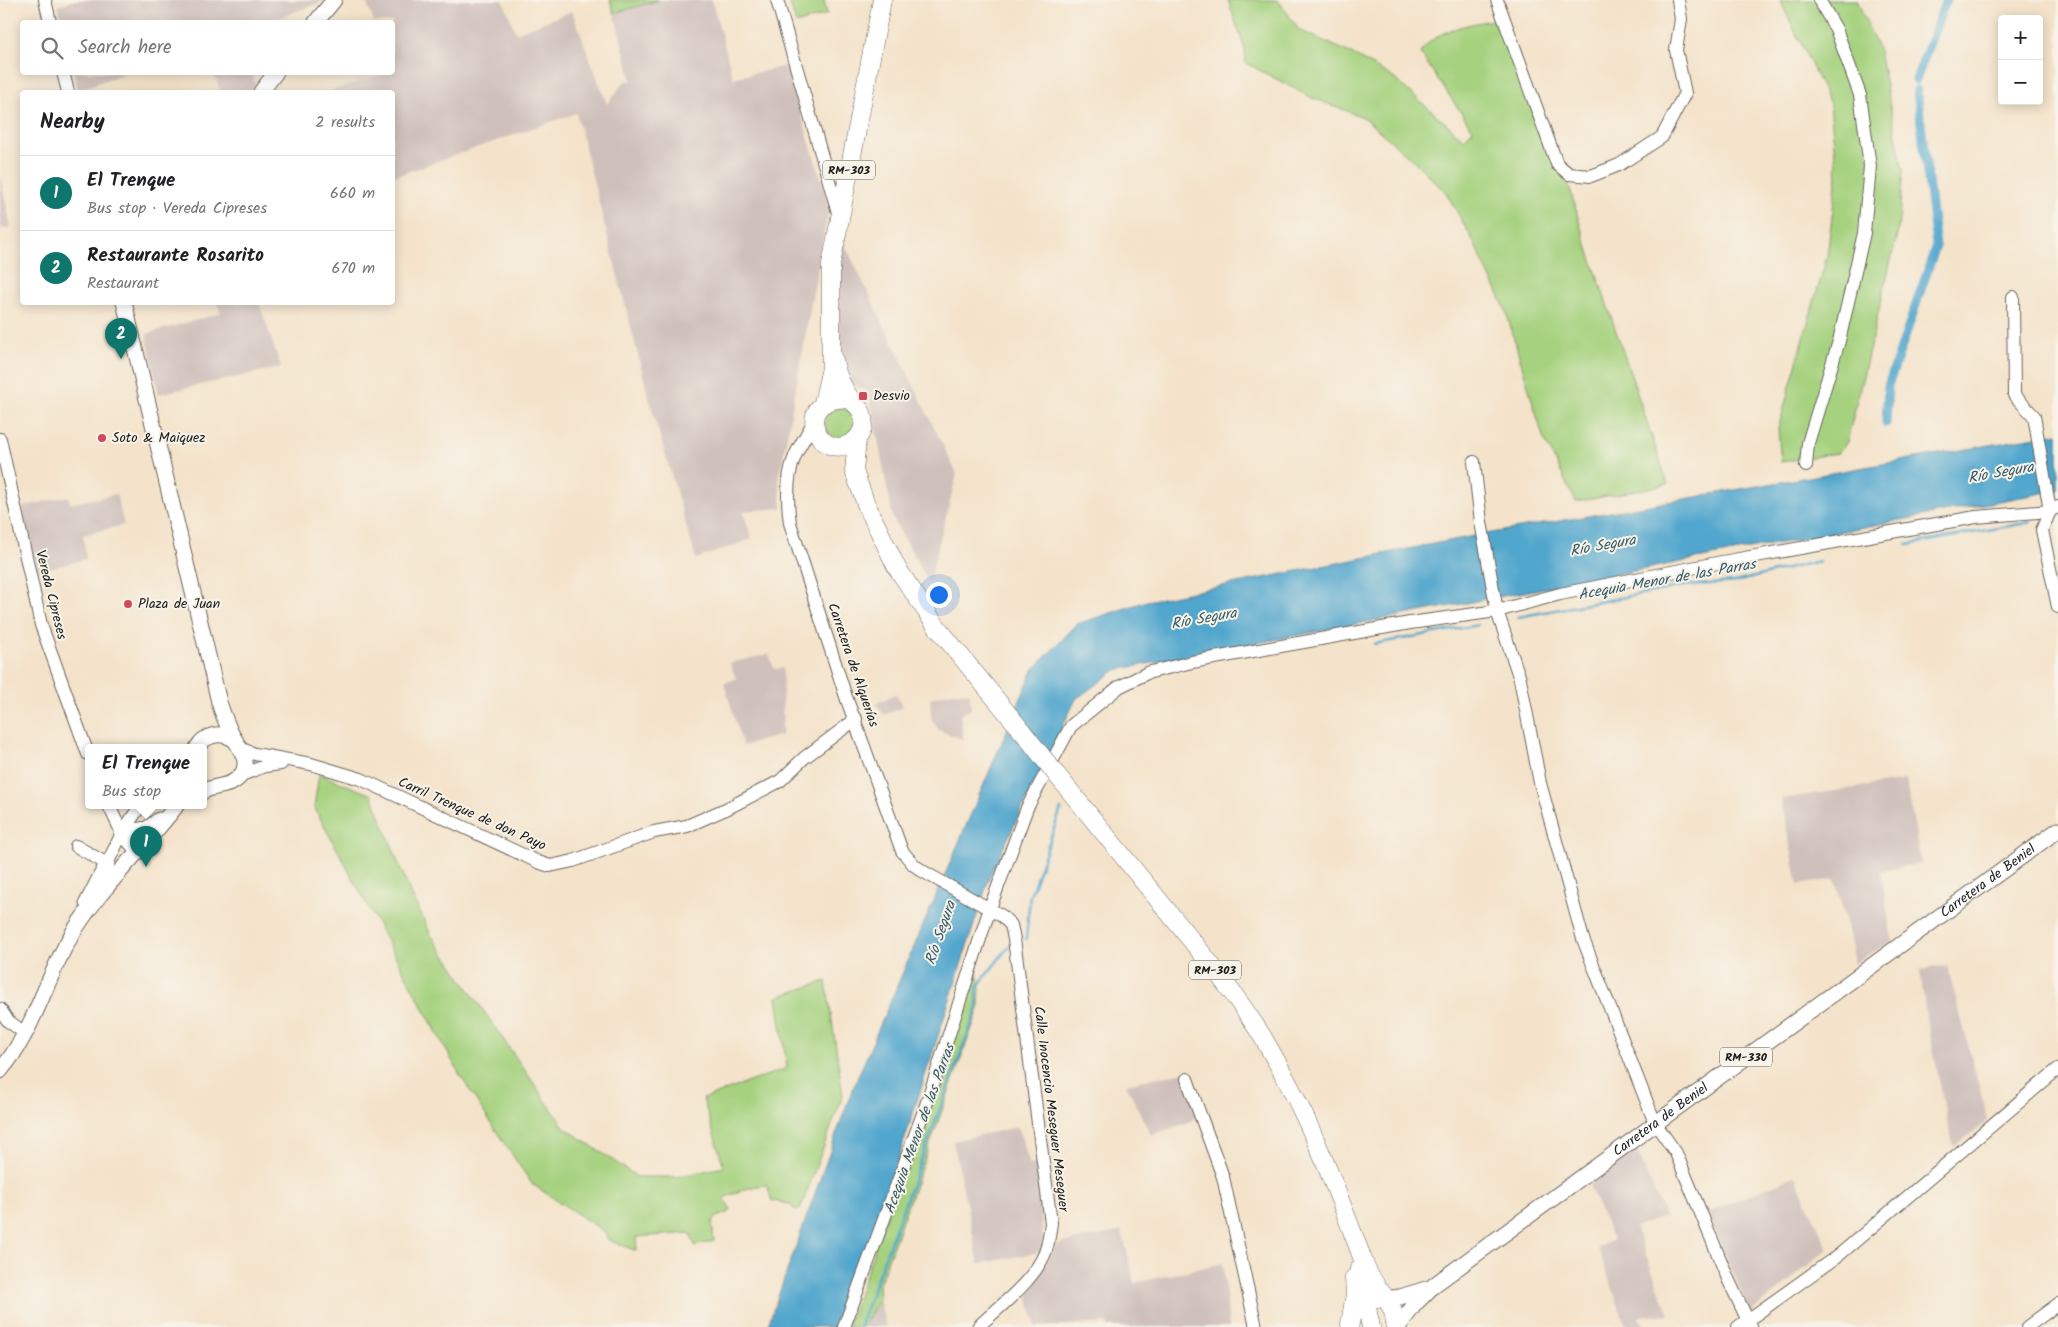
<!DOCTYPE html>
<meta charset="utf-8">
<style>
body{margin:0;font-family:Kalam,sans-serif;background:#f2f2f2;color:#202124}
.controls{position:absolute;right:15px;top:15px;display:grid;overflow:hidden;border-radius:5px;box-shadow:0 2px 12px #0003}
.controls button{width:45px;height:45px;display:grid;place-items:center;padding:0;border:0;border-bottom:1px solid #e0e0e0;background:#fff;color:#202124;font:25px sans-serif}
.you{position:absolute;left:938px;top:594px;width:18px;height:18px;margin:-12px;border:4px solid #fff;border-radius:50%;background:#1a73e8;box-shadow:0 0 0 8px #1a73e833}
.badge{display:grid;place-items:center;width:32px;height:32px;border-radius:50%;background:#0f766e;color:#fff;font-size:16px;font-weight:700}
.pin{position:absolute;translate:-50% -41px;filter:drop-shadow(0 1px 2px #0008)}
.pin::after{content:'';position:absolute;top:26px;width:18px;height:15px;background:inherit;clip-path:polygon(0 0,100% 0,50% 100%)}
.popup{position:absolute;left:85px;top:744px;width:122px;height:65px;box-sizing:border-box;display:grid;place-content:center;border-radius:5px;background:#fff;filter:drop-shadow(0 1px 4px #0005);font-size:16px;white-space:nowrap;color:#757577}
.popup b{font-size:19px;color:#202124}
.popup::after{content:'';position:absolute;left:50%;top:100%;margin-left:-10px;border:10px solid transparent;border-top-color:#fff}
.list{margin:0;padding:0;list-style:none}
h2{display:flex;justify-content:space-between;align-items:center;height:65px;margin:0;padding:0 20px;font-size:21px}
h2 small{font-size:16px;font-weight:400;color:#757577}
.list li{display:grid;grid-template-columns:32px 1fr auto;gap:15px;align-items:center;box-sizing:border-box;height:75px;padding:0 20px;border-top:1px solid #e0e0e0}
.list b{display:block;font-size:19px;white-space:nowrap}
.list p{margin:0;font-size:16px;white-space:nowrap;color:#757577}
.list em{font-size:16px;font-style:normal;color:#757577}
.icon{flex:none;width:28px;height:28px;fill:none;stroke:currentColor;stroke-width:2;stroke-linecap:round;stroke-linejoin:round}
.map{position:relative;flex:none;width:2058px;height:1327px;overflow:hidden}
.search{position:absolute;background:#fff;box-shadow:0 2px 12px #0003;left:20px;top:20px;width:375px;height:55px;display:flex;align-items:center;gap:12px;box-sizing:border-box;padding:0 18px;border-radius:5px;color:#757577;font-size:19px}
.panel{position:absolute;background:#fff;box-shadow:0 2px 12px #0003;left:20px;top:90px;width:375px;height:215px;border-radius:5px}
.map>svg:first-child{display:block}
.industrial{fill:#cfc0bb}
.green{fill:#a6d27f;stroke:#61774e}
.water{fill:#51a6cd;stroke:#366174}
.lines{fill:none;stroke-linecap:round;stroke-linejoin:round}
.stream{stroke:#51a6cd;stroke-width:2.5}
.canal{stroke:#51a6cd;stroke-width:9}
.minor-casing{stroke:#686259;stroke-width:14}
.major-casing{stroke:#686259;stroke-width:17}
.highway-casing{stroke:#686259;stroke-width:19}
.minor{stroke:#fff;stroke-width:12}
.major{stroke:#fff;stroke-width:15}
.highway{stroke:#fff;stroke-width:18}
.highway-bridge-casing{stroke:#686259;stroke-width:19;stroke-linecap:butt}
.highway-bridge{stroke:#fff;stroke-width:18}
.poi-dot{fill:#d1495b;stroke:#f7f3e8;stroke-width:2}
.labels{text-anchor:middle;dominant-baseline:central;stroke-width:4;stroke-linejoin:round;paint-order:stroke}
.shield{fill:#f7f3e8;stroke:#5e5c59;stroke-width:1}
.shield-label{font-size:12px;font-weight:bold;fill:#1c1c1c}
.poi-label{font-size:14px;fill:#1c1c1c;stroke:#f7f3e8;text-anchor:start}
.street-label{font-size:14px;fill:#1c1c1c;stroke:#f7f3e8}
.water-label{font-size:15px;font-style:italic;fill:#345a6c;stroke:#f7f3e8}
</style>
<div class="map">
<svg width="2058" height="1327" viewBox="0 0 2058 1327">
<rect width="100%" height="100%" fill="#f7f3e8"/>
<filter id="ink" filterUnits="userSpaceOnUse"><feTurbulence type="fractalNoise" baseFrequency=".02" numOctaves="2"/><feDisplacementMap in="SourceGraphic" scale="10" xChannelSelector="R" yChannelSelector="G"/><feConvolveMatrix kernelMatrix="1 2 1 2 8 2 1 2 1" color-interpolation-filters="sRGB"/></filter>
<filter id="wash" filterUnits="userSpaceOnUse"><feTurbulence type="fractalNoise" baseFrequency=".0096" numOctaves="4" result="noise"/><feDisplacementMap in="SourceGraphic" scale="20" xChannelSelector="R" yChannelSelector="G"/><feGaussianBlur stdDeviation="1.12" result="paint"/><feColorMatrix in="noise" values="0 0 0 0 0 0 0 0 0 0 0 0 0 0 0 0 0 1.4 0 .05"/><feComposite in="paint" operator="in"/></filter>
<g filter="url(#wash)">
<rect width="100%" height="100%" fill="#f4e3ca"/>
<g class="industrial">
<polygon points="75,0 327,0 268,22 62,22 58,6"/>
<polygon points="365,0 503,0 516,33 572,11 607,104 625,81 632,81 614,13 659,0 712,0 733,78 786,66 827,198 828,211 779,480 782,508 743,511 752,539 696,559 651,406 576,113 393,177 392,92 333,92 332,90 392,72 392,22 374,22"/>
<polygon points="74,73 74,72 125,73 78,90"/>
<polygon points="213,73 252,73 256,85 250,92 221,92"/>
<polygon points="0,176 11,227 0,229"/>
<polygon points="842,239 957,474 929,582 893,519 869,393 848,381 841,361 838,322"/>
<polygon points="217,303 259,303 281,367 159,394 146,334 221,313"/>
<polygon points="116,494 124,525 83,535 86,559 35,572 22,507 69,496 70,504"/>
<polygon points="769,654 774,669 783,668 782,735 743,746 724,683 736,679 730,663"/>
<polygon points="952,692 970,693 971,709 960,715 964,740 939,730 931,718 930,698"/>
<polygon points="896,694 903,707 884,715 876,703"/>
<polygon points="1906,780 1921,863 1881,871 1892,941 1853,964 1853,950 1835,879 1798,885 1781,799"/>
<polygon points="1947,965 1988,1120 1954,1147 1949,1130 1925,1008 1920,970"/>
<polygon points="1188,1071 1205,1112 1187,1123 1151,1135 1126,1084"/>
<polygon points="1018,1127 1030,1165 1037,1164 1043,1239 1039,1252 979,1264 953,1141"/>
<polygon points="1636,1148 1665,1217 1635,1227 1669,1314 1639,1317 1644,1327 1626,1327 1598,1248 1613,1239 1589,1186"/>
<polygon points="1795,1176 1828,1249 1750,1313 1707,1213"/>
<polygon points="1122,1231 1134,1283 1223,1263 1229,1327 1108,1327 1107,1323 1036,1327 1028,1294 1056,1244"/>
<polygon points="879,1299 886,1327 863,1327"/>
</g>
<g class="green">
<polygon points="610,0 659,0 614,13"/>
<polygon points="789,0 824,0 827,14 796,24"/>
<path d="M1228 0H1278L1299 30 1346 51 1391 76 1464 139 1473 130 1420 53C1437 28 1468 25 1497 19L1568 182 1581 228 1668 484 1576 502 1543 437 1505 308 1471 237 1447 194 1412 159 1363 117 1312 98 1246 63 1245 50Z"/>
<polygon points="1780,0 1857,0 1879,51 1903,170 1898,231 1847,442 1838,453 1781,462 1778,429 1827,256 1837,177 1830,104"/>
<circle cx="840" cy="423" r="15"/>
<path d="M319 774 372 795 407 885 431 935 564 1127 637 1177H676L724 1167 703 1099 787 1068 777 997 826 981 843 1095 800 1210 794 1209 790 1204 772 1201 767 1185C751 1186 738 1191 724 1198L731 1211 717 1217 712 1223 714 1241 695 1246 690 1233 636 1237 637 1251 608 1240 605 1232 532 1184 494 1128 460 1075 314 807Z"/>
<polygon points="975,962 980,987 979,1009 878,1287 879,1299 863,1327 847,1327 896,1189 954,1043"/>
</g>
<polygon class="water" points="2058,433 2058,490 1116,670 1076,699 990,875 887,1194 838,1327 767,1327 851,1093 1033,670 1077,624 1147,601 1463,538"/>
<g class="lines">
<g class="stream">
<polyline points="1907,545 2031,522"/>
<polyline points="1518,617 1684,586 1735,582 1819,561"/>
<polyline points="1374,644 1478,625"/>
<polyline points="1026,939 1030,896 1061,809"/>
<polyline points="859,1327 977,1009 977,987 1009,946"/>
</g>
<g class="canal">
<polyline points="1916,80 1946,0"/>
<polyline points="1886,423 1888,386 1936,246 1917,90"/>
</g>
</g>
</g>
<g filter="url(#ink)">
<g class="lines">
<defs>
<g id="minor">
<polyline points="45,0 50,22"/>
<polyline points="777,0 839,216"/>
<polyline points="1497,0 1557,164 1569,174 1591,176 1619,165 1662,137 1685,93 1676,50 1681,19 1678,0"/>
<polyline points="63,72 68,92"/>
<polyline points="2013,297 2014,395 2034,416 2050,511 2042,530 2058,607"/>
<path d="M814 421C808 433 800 444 795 456 786 477 787 501 790 523L846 697 902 851 914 865 924 872 1002 916 1011 925 1014 939 1051 1223C1049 1236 1048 1250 1041 1261 1028 1285 998 1308 978 1327"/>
<polyline points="0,439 41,625 88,754"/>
<polyline points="1474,462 1481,522 1497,611 1520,679 1540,783 1583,939 1655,1123 1676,1153 1729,1281 1751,1327"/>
<polyline points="1806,466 1808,443 1839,341 1864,233 1870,166 1860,95 1836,29 1819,0"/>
<polyline points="242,749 255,754 311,764 361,779 538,862 550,866 573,861 654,832 687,826 728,808 780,781 804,758 856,719"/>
<polyline points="239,776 265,766 281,764"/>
<polyline points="109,806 122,833 140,806"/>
<polyline points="76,846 107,864 122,833"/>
<polyline points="0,1009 8,1021 25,1033"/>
<polyline points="1187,1079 1223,1177 1256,1327"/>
<polyline points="844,1327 925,1108 990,908 1027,808 1071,726 1119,687 1147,673 1192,662 1410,623 1497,611 1560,594 1722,562 1976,517 2050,511 2058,507"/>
<polyline points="1738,1327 1839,1255 2058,1069"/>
<polyline points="2027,1327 2058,1304"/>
</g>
<g id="major">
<polyline points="316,22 334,0"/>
<polyline points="261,92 276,72"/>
<path d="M124 302 219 702C222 712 226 722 230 731 238 748 258 766 233 782 224 787 213 786 204 791"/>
<path d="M197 748C205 734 221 731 235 740"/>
<polyline points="149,846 145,848 135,847 122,833 147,829 159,820"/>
<polyline points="87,903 107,864"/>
<path d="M0 1071C32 1034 44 985 67 943 95 892 141 852 176 806"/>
<polyline points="1377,1300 1400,1297 1426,1289"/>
<path id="s1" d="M1398 1327 1415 1304 1434 1285 2058 830"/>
</g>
<g id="highway">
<path d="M834 360C836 374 844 391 853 402 858 407 862 410 863 417 868 444 831 459 818 434 804 410 831 392 853 401"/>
<polyline points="823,403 831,368 831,265 882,0"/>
<polyline points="857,440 854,471 866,504 897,568 937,627 1022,731"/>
<path d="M1056 774C1098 826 1141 878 1183 930 1211 964 1239 999 1262 1036 1308 1113 1335 1185 1366 1268 1374 1289 1397 1302 1395 1327"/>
<polyline points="1359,1269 1371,1327"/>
<polyline points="1350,1324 1355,1294 1354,1278"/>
</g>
</defs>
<use href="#minor" class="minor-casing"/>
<use href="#major" class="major-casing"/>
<use href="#highway" class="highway-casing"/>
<use href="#minor" class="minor"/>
<use href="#major" class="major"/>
<use href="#highway" class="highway"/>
<defs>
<polyline id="highway-bridge" points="1022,731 1056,774"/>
</defs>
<use href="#highway-bridge" class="highway-bridge-casing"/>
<use href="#highway-bridge" class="highway-bridge"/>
</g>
</g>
<g class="poi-dot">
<rect x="858" y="391" width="10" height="10" rx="2.5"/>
<circle cx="102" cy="438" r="5"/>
<circle cx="128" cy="604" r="5"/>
</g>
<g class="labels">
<g class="shield">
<rect x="823" y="160.5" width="52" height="19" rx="4"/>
<rect x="1189" y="960.5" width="52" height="19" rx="4"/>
<rect x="1720" y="1047.5" width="52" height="19" rx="4"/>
</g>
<g class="shield-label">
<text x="849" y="170">RM-303</text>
<text x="1215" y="970">RM-303</text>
<text x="1746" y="1057">RM-330</text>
</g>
<g class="poi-label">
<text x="873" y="396">Desvio</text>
<text x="112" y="438">Soto &amp; Maiquez</text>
<text x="138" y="604">Plaza de Juan</text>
</g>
<g class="street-label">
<text transform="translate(51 595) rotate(76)">Vereda Cipreses</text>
<text transform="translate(853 665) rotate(71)">Carretera de Alquerías</text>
<text transform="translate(472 814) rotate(24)">Carril Trenque de don Payo</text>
<text stroke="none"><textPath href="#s1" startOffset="741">Carretera de Beniel</textPath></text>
<text transform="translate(1051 1109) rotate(83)">Calle Inocencio Meseguer Meseguer</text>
<text stroke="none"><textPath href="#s1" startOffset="336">Carretera de Beniel</textPath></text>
</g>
<g class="water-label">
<text transform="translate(2001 473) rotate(-10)">Río Segura</text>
<text transform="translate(1603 546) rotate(-10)">Río Segura</text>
<text transform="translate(1667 580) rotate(-10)">Acequia Menor de las Parras</text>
<text transform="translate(1204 619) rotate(-10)">Río Segura</text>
<text transform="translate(941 933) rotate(-71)">Río Segura</text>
<text transform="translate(920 1129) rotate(-70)">Acequia Menor de las Parras</text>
</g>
</g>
</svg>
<div class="controls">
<button>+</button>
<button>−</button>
</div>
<div class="you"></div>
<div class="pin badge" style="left:146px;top:867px">1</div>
<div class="popup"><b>El Trenque</b>Bus stop</div>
<div class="pin badge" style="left:121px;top:359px">2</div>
<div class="search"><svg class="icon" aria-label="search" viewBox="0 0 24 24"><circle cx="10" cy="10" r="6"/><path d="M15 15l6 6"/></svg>Search here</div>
<section class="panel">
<h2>Nearby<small>2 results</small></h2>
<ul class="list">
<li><span class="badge">1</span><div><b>El Trenque</b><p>Bus stop · Vereda Cipreses</p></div><em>660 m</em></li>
<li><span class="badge">2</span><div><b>Restaurante Rosarito</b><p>Restaurant</p></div><em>670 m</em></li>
</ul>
</section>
</div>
